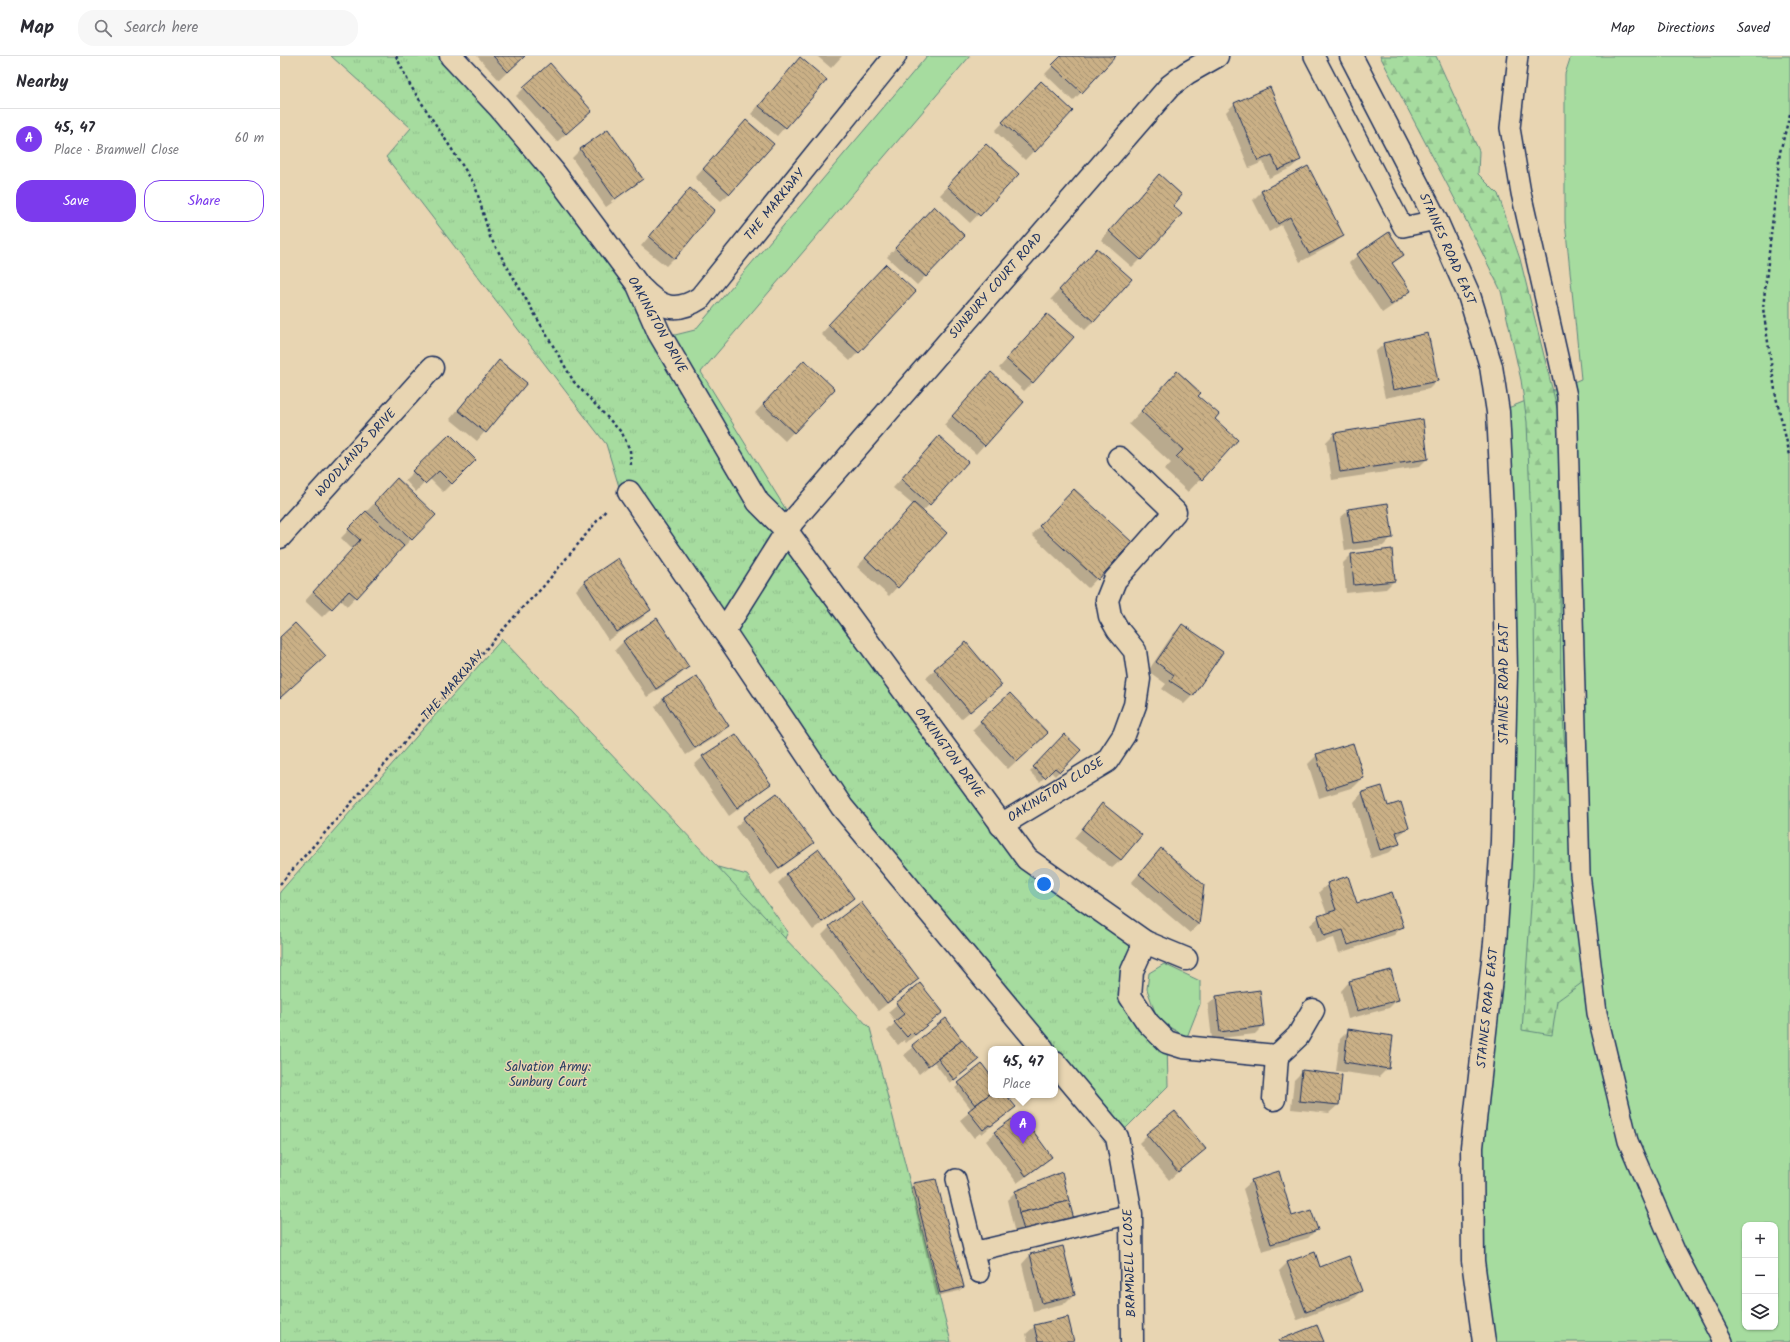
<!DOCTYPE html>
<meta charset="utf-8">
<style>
body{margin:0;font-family:Kalam,sans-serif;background:#f7f7f7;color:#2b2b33}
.controls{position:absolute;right:12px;bottom:12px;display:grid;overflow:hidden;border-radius:8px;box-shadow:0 1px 3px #0004}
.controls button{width:36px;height:36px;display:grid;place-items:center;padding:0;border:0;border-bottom:1px solid #e1e1e2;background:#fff;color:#2b2b33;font:20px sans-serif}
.you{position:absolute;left:764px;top:828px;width:14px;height:14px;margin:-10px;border:3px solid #fff;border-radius:50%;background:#1a73e8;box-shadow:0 0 0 6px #1a73e833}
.badge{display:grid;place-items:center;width:26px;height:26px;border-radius:50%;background:#7c3aed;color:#fff;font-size:13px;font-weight:700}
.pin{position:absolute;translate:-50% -33px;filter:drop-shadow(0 1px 2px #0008)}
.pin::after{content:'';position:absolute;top:21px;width:14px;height:12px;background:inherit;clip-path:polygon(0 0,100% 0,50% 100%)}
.popup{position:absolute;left:708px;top:990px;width:70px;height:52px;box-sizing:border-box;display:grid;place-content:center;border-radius:8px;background:#fff;filter:drop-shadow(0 1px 3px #0005);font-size:13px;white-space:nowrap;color:#7c7c81}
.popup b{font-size:15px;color:#2b2b33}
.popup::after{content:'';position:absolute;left:50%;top:100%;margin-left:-8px;border:8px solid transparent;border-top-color:#fff}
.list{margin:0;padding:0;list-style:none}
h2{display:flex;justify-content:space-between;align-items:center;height:52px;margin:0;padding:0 16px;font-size:17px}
h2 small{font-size:13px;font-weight:400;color:#7c7c81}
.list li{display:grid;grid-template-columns:26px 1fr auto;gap:12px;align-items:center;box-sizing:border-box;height:60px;padding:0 16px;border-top:1px solid #e1e1e2}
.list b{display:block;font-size:15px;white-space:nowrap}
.list p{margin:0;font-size:13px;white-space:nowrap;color:#7c7c81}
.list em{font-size:13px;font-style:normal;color:#7c7c81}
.actions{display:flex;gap:8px;padding:12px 16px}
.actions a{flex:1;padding:9px 0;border:1px solid #7c3aed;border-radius:16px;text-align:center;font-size:14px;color:#7c3aed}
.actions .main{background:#7c3aed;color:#fff}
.icon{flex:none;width:22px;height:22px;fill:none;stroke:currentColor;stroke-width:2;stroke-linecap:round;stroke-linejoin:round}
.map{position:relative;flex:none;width:1510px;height:1286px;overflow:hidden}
header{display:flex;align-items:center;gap:24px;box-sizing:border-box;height:56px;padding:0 20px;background:#fff;border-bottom:1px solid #e1e1e2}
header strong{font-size:19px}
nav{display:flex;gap:22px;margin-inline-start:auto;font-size:14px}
.search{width:280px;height:36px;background:#f7f7f7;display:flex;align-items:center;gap:10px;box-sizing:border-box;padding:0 14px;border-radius:16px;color:#7c7c81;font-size:15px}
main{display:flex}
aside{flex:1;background:#fff}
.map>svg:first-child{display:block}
.grass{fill:#a6dc9f;stroke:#60867e;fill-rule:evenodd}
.forest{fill:url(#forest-firs);stroke:#60867e}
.park{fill:url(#park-tufts);stroke:#60867e}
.shadow{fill:#0003}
.building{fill:url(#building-back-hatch);stroke:#1b2f5e}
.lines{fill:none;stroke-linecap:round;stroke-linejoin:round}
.service-casing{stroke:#1b2f5e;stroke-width:22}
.minor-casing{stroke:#1b2f5e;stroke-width:25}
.trunk-casing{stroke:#1b2f5e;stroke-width:25}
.path{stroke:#1b2f5e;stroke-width:2.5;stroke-dasharray:3 3;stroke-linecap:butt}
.service{stroke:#e8d5b2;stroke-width:19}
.minor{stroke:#e8d5b2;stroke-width:22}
.trunk{stroke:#e8d5b2;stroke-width:22}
.labels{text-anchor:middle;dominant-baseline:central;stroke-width:3;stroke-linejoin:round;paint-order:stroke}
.street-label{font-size:13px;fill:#1b2f5e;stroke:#e8d5b2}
.park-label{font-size:13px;fill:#294064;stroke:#e8d5b2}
</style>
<header>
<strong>Map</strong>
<div class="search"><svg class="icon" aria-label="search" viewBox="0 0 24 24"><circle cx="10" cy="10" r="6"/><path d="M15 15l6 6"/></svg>Search here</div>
<nav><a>Map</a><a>Directions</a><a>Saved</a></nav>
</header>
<main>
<aside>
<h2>Nearby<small></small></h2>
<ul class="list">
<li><span class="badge">A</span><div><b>45, 47</b><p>Place · Bramwell Close</p></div><em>60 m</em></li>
</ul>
<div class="actions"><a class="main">Save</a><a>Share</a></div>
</aside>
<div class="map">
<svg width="1510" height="1286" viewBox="0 0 1510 1286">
<defs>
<pattern id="forest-firs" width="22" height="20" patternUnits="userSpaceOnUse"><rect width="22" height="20" fill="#a6dc9f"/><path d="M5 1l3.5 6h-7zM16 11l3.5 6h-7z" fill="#8ebd8b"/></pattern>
<pattern id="park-tufts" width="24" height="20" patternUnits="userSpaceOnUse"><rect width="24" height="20" fill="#a6dc9f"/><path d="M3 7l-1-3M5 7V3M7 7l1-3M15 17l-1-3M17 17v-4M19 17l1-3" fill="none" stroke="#8ebd8b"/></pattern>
<pattern id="building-back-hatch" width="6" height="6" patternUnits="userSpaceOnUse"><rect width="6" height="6" fill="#cab086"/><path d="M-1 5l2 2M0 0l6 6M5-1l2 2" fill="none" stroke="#a39071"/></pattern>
</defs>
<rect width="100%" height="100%" fill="#e8d5b2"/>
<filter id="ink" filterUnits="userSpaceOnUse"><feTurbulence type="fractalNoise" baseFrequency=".025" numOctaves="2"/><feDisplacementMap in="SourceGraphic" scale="8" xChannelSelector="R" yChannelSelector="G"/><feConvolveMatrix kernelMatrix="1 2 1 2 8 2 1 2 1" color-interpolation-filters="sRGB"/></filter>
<g filter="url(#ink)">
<g class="grass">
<polygon points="647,0 690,0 421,316 513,465 506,474 383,282 415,274"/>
<path d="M1291 0H1510V1286H1204L1193 1205 1215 887 1218 356 1301 323 1285 166V18ZM1465 1169H1495V1271H1465Z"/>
<polygon points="884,908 920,925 920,948 907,981 891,972 876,959 867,933 869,917"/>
</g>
<g class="forest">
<polygon points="1100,0 1156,0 1199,95 1198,118 1218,138 1240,203 1278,356 1281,626 1286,712 1304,893 1303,926 1277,945 1272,979 1242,974 1253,822 1255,668 1254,543 1247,366 1241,324 1221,235 1191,174"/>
<polygon points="427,808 467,819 508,876 497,898"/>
</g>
<g class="park">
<polygon points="51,0 171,0 358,229 478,446 721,769 865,886 850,940 887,986 888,1030 837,1081 775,1007 775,993 763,993 679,892 340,434 326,388 106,101 131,72"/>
<polygon points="222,583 590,972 671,1286 0,1286 0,836"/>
</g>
<g class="shadow">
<polygon points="197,0 244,0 219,24"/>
<polygon points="537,0 562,0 551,12"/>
<polygon points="782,0 835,0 793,45 765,18"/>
<polygon points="520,2 545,24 497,80 471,58"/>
<polygon points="244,32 302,63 277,86 236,40"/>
<polygon points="990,33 1020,104 1011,112 989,122 983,106 969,112 946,56 954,48"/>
<polygon points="753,35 792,55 745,104 715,75"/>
<polygon points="466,65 450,137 441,145 415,122"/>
<polygon points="328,74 362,123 354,131 354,129 331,145 332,147 354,131 326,151 292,102 300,94"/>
<polygon points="698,98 737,118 690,167 660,139"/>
<polygon points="879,119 891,150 860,203 852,211 821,184"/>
<polygon points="981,136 1062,180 1054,188 1020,206 1001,169 989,176 973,144"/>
<polygon points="402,142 394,202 386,210 361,190"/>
<polygon points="645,160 684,180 637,229 607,201"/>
<polygon points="1078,199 1123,199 1112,208 1129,235 1121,244 1102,257 1069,207"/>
<polygon points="808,202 814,265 805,274 771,243"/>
<polygon points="598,217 634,236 570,305 541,278"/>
<polygon points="767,259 753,326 744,335 719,312"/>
<polygon points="1104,288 1157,325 1149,333 1105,342 1095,296"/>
<polygon points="219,305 245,327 197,385 170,363"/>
<polygon points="515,314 554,333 505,385 475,357"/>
<polygon points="702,326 742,346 696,398 664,369"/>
<polygon points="885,329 917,340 934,363 957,385 908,436 884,414 891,407 849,368"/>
<polygon points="1054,378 1147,403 1139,411 1052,424 1046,386"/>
<polygon points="170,379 195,404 163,436 149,422 136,436 125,424"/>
<polygon points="651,390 650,448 642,456 617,531 609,540 577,511 633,449 613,432"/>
<polygon points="109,432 131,483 123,492 122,491 67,550 60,543 42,561 25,545 72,493 61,482"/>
<polygon points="786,442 851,486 808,532 752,479"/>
<polygon points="1069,454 1112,481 1103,490 1065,495 1060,462"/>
<polygon points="1111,494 1114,525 1106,533 1066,537 1063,507 1071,499"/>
<polygon points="338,504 370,554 361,563 328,584 296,534 304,526"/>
<polygon points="376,563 408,611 400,619 367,641 335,594 343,586"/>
<polygon points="902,570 913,639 904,648 882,633 886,628 868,615 893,578"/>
<polygon points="655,614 712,637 681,663 646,622"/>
<polygon points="730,638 758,685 728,713 692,674"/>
<polygon points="383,642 448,670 440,678 406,699 375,651"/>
<polygon points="784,679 800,694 775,720 770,715 760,726 750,716"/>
<polygon points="1037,699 1083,722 1074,731 1039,742 1028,708"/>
<polygon points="423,701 490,728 481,736 449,760 414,709"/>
<polygon points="1101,731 1107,751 1128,772 1117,781 1118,788 1110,796 1091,802 1074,746 1082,737"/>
<polygon points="822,749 841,804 832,812 794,782"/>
<polygon points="464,763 532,787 524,795 491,819 455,771"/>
<polygon points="881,793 923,829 918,869 910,877 851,827"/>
<polygon points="507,818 573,842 565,850 533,874 498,827"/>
<polygon points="1048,828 1076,848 1123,870 1114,879 1059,897 1054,882 1036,887 1030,869 1039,861 1047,858 1039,836"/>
<polygon points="550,871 638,923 629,931 598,955 542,879"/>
<polygon points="1110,915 1117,944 1109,952 1068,963 1061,935 1069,926"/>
<polygon points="640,929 662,956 626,987 624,984 618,989 607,975 616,966 608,956"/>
<polygon points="936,941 983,970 975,978 932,983 928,949"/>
<polygon points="666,964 698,1004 670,1027 654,1006 639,1018 624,999"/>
<polygon points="1069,974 1108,1012 1099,1021 1056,1015 1060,983"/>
<polygon points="702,1010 711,1022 711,1039 725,1039 734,1051 702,1078 700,1077 694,1082 680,1064 692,1054 675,1032"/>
<polygon points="1023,1015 1058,1049 1049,1057 1011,1053 1014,1024"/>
<polygon points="715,1077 770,1101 762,1109 737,1127 706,1085"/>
<polygon points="867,1079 924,1093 889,1124 859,1087"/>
<polygon points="781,1117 737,1186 727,1144 735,1136"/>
<polygon points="972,1125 1011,1161 1037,1173 1028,1182 982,1195 963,1133"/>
<polygon points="634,1128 683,1231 679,1235 656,1240 630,1132"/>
<polygon points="782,1191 794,1239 786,1247 753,1255 742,1208 750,1199"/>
<polygon points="1034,1197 1039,1212 1081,1235 1073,1243 1017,1264 999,1215 1007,1207"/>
<polygon points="755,1270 793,1286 748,1286 746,1278"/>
</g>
<g class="building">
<polygon points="213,0 245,0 228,16"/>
<polygon points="781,0 836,0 802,37 772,9"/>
<polygon points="520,1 547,24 506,72 479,50"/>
<polygon points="270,7 312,55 286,78 243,31"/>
<polygon points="761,25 793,55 755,96 722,66"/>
<polygon points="990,31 1021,104 998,114 992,99 978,105 954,47"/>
<polygon points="466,64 494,88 450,138 423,113"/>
<polygon points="328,73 363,123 335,143 300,93"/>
<polygon points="706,88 739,118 700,160 667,130"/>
<polygon points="1028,110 1064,180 1029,198 1010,161 998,168 981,135"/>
<polygon points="879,118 902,139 893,150 902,158 861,204 829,175"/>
<polygon points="410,132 435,154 395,203 369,181"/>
<polygon points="654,150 685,180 646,221 615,192"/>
<polygon points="1109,176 1124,199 1112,207 1131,235 1111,249 1077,198"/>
<polygon points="817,192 852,223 814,266 779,234"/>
<polygon points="606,208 636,236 579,297 548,269"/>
<polygon points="767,258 794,281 753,327 726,303"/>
<polygon points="1148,277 1158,325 1113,334 1103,287"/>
<polygon points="219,304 247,327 206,377 178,354"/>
<polygon points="524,304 555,333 514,377 483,348"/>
<polygon points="897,315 921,337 918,340 939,358 935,363 958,384 922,424 896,401 903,394 861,355"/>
<polygon points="711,316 744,346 705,390 672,360"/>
<polygon points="1143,363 1148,403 1060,416 1054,377"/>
<polygon points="170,378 196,404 172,428 159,415 145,428 132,415"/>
<polygon points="659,380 688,406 650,449 621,423"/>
<polygon points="117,422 156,459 132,484 94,447"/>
<polygon points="794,433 852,486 818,524 759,470"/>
<polygon points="634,447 667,477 618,532 585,502"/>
<polygon points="1108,447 1113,482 1073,487 1068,453"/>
<polygon points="86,455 124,490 77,542 69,535 52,553 33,536 80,484 68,473"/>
<polygon points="1112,493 1115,525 1074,529 1071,498"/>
<polygon points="338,502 371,554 337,576 304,525"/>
<polygon points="377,562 409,611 376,633 343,585"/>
<polygon points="15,567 46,600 0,642 0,581"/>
<polygon points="902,568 943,596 913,640 890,625 894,619 876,606"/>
<polygon points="686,586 722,629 690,656 654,613"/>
<polygon points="417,620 449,670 415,692 383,642"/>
<polygon points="730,637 768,677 737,706 700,665"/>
<polygon points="456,678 491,728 457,752 422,700"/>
<polygon points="784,678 801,694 780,716 775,712 765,722 753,711"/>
<polygon points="1073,687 1084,722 1047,734 1036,698"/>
<polygon points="1102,730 1108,750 1121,746 1129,772 1116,776 1120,788 1100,794 1082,736"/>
<polygon points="497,737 534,787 499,812 463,762"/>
<polygon points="822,747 862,779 841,804 802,773"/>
<polygon points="881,792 924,829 919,869 859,818"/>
<polygon points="539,793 574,842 542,866 506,818"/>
<polygon points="1068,820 1077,847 1112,836 1124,871 1068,889 1063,874 1044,880 1038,860 1056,854 1047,827"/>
<polygon points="581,846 639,923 607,947 549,870"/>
<polygon points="1111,914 1119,944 1077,955 1069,925"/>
<polygon points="640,927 663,956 635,979 632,976 627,981 614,966 624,958 616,947"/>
<polygon points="980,934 984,970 940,976 936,940"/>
<polygon points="666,962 682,984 648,1010 632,989"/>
<polygon points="1068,973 1113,980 1109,1013 1064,1006"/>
<polygon points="682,984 699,1004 674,1024 658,1003"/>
<polygon points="702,1008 711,1020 711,1037 695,1049 678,1027"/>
<polygon points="1022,1014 1062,1019 1059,1049 1019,1045"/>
<polygon points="711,1037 711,1039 726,1039 736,1051 711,1070 709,1069 703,1074 688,1055"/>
<polygon points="895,1055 926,1093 898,1116 866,1078"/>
<polygon points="740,1057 772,1101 746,1120 714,1076"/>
<polygon points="999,1115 1012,1160 1031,1154 1038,1174 991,1188 971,1124"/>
<polygon points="782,1116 789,1145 739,1157 735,1135"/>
<polygon points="656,1123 684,1231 660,1237 633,1127"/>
<polygon points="789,1145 795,1167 745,1178 739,1157"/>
<polygon points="783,1190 795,1239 762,1247 750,1198"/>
<polygon points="1035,1196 1040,1211 1069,1200 1082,1235 1026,1256 1007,1206"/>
<polygon points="788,1261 794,1286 758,1286 754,1269"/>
<polygon points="1037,1269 1044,1286 1000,1286 999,1284"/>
</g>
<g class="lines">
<defs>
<g id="service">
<polyline points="1034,0 1123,171 1156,164"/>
<polyline points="1238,0 1230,72 1241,137 1287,340 1300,818 1317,957 1348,1085 1396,1197 1443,1286"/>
<polyline points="676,1123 699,1217"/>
<polyline points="693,1196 851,1158"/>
</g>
<g id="minor">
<polyline points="171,0 219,51 273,115 358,229 379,277 478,446 506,474 747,803 865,886 906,903"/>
<path d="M361 232C380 252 396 258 420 242L615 0"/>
<polyline points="349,436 444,575"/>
<polyline points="0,481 152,312"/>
<polyline points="721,769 827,705 844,679 855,649 859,623 855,595 838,574 830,560 827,544 835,524 895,456 839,402"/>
<polyline points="865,886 852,915 850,940 868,967 887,986 903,991 997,1000 1018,980 1033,954"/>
<polyline points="763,993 562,751 444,575 513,465 890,30 907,17 937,0"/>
<polyline points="775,1007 837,1081 851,1158 852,1286"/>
<polyline points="994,1043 997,1000"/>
</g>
<polyline id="trunk" points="1071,0 1156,164 1189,239 1211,310 1218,356 1223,456 1226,616 1222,785 1215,887 1192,1091 1193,1205 1204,1286"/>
</defs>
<use href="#service" class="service-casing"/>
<use href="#minor" class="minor-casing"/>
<use href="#trunk" class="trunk-casing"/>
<g class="path">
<polyline points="116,0 130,29 195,129 210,181 294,326 342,377 350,394 351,410"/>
<polyline points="1510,58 1500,96 1483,252 1496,341 1510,399"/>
<polyline points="0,828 242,552 262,532 327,453"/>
</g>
<use href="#service" class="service"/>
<use href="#minor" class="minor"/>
<use href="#trunk" class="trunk"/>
</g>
</g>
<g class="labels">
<g class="street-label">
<text transform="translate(495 149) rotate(-51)">THE MARKWAY</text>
<text transform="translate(1167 193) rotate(66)">STAINES ROAD EAST</text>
<text transform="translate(716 230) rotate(-49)">SUNBURY COURT ROAD</text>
<text transform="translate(377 269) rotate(61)">OAKINGTON DRIVE</text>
<text transform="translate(76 397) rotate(-48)">WOODLANDS DRIVE</text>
<text transform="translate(1224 628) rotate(-90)">STAINES ROAD EAST</text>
<text transform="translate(173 630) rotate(-49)">THE MARKWAY</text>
<text transform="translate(669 697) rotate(54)">OAKINGTON DRIVE</text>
<text transform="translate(776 734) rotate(-32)">OAKINGTON CLOSE</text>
<text transform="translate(1208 952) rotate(-84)">STAINES ROAD EAST</text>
<text transform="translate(850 1207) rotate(-92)">BRAMWELL CLOSE</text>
</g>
<g class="park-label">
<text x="268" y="1011">Salvation Army:<tspan x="268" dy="15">Sunbury Court</tspan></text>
</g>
</g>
</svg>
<div class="controls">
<button>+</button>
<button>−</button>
<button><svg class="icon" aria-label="layers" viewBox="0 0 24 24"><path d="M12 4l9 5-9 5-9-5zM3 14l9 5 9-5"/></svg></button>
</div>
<div class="you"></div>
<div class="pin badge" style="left:743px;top:1088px">A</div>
<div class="popup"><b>45, 47</b>Place</div>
</div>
</main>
